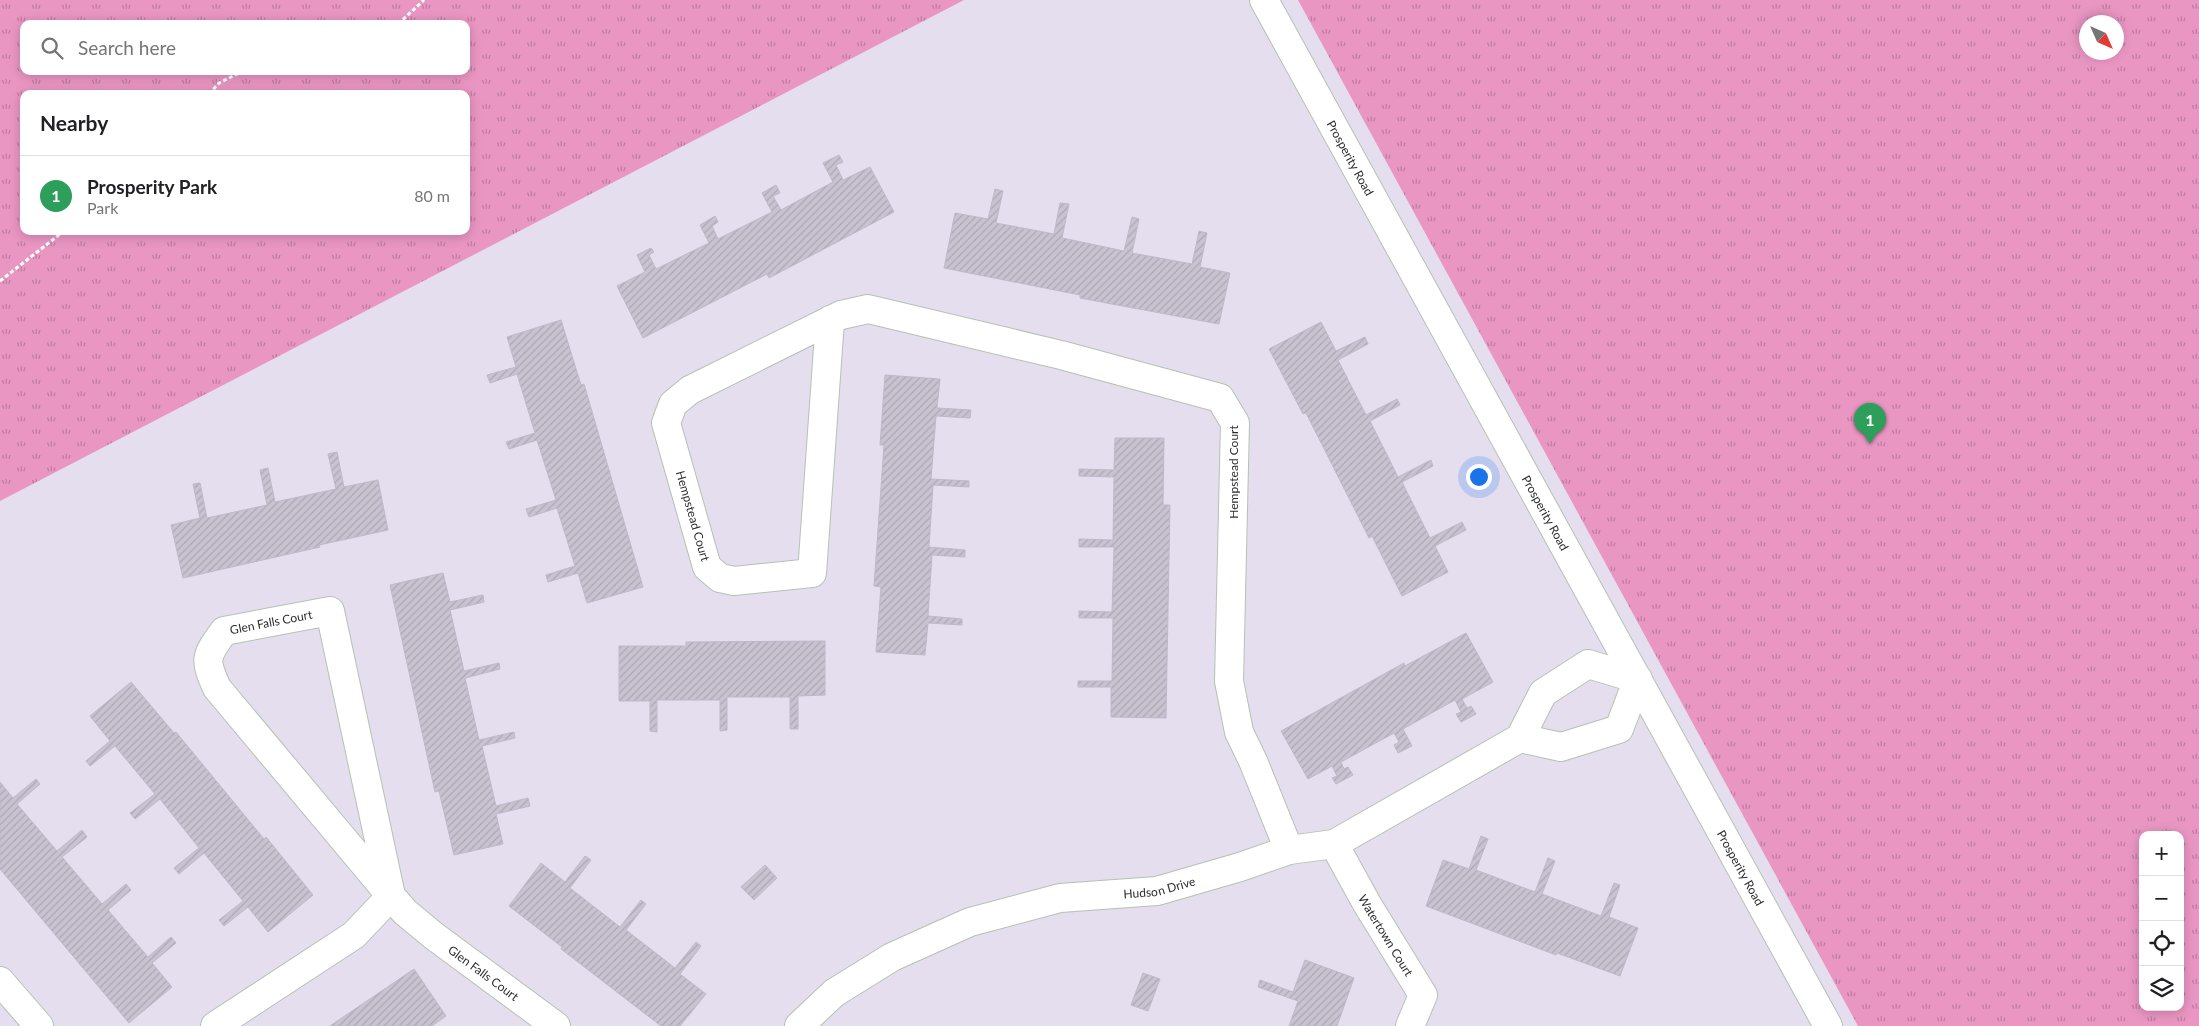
<!DOCTYPE html>
<meta charset="utf-8">
<style>
body{margin:0;font-family:Lato,sans-serif;background:#f2f2f2;color:#202124}
.controls{position:absolute;right:15px;bottom:15px;display:grid;overflow:hidden;border-radius:10px;box-shadow:0 2px 12px #0003}
.controls button{width:45px;height:45px;display:grid;place-items:center;padding:0;border:0;border-bottom:1px solid #e0e0e0;background:#fff;color:#202124;font:25px sans-serif}
.compass{position:absolute;left:2079px;top:15px;width:45px;height:45px;border-radius:50%;background:#fff;box-shadow:0 2px 12px #0003;rotate:135deg}
.you{position:absolute;left:1478px;top:476px;width:18px;height:18px;margin:-12px;border:4px solid #fff;border-radius:50%;background:#1a73e8;box-shadow:0 0 0 8px #1a73e833}
.badge{display:grid;place-items:center;width:32px;height:32px;border-radius:50%;background:#7c3aed;color:#fff;font-size:16px;font-weight:700}
.pin{position:absolute;translate:-50% -41px;filter:drop-shadow(0 1px 2px #0008)}
.pin::after{content:'';position:absolute;top:26px;width:18px;height:15px;background:inherit;clip-path:polygon(0 0,100% 0,50% 100%)}
.list{margin:0;padding:0;list-style:none}
h2{display:flex;justify-content:space-between;align-items:center;height:65px;margin:0;padding:0 20px;font-size:21px}
h2 small{font-size:16px;font-weight:400;color:#757577}
.list li{display:grid;grid-template-columns:32px 1fr auto;gap:15px;align-items:center;box-sizing:border-box;height:80px;padding:0 20px;border-top:1px solid #e0e0e0}
.list b{display:block;font-size:19px;white-space:nowrap}
.list p{margin:0;font-size:16px;white-space:nowrap;color:#757577}
.list em{font-size:16px;font-style:normal;color:#757577}
.icon{flex:none;width:28px;height:28px;fill:none;stroke:currentColor;stroke-width:2;stroke-linecap:round;stroke-linejoin:round}
.map{position:relative;flex:none;width:2199px;height:1026px;overflow:hidden}
.search{position:absolute;background:#fff;box-shadow:0 2px 12px #0003;left:20px;top:20px;width:450px;height:55px;display:flex;align-items:center;gap:12px;box-sizing:border-box;padding:0 18px;border-radius:10px;color:#757577;font-size:19px}
.panel{position:absolute;background:#fff;box-shadow:0 2px 12px #0003;left:20px;top:90px;width:450px;height:145px;border-radius:10px}
.map>svg:first-child{display:block}
.grass{fill:url(#grass-tufts);fill-rule:evenodd}
.building{fill:url(#building-hatch);stroke:#c0b7cb}
.lines{fill:none;stroke-linecap:round;stroke-linejoin:round}
.minor-casing{stroke:#b7c1b2;stroke-width:30}
.path{stroke:#fff;stroke-width:3;stroke-dasharray:4 2.5;stroke-linecap:butt}
.minor{stroke:#fff;stroke-width:28}
.labels{text-anchor:middle;dominant-baseline:central;stroke-width:5;stroke-linejoin:round;paint-order:stroke}
.street-label{font-size:12px;fill:#2c2c2c;stroke:#fff}
</style>
<div class="map">
<svg width="2199" height="1026" viewBox="0 0 2199 1026">
<defs>
<pattern id="grass-tufts" width="24" height="20" patternUnits="userSpaceOnUse" patternTransform="scale(1.25)"><rect width="24" height="20" fill="#ea96c3"/><path d="M3 7l-1-3M5 7V3M7 7l1-3M15 17l-1-3M17 17v-4M19 17l1-3" fill="none" stroke="#be7b9f"/></pattern>
<pattern id="building-hatch" width="6" height="6" patternUnits="userSpaceOnUse" patternTransform="scale(1.25)"><rect width="6" height="6" fill="#c9c2d1"/><path d="M-1 1l2-2M0 6l6-6M5 7l2-2" fill="none" stroke="#ada7b4"/></pattern>
</defs>
<rect width="100%" height="100%" fill="#e4deef"/>
<g class="grass">
<path d="M0 0H964L0 501ZM24 24H466V71H24ZM24 94H466V231H24Z"/>
<path d="M1298 0H2199V1026H1858ZM2086 22H2116V52H2086ZM2143 835H2180V1007H2143Z"/>
</g>
<g class="building">
<polygon points="839,155 843,162 836,165 843,180 870,167 894,212 769,278 767,274 643,338 617,286 645,272 637,255 651,248 654,252 649,255 656,269 709,243 700,225 715,216 718,222 712,226 718,239 772,212 762,193 776,185 780,193 773,196 781,210 833,182 823,163"/>
<polygon points="995,189 1003,191 996,223 1054,234 1060,203 1069,204 1062,238 1124,251 1132,217 1139,219 1132,253 1192,264 1199,231 1207,233 1200,267 1230,273 1219,324 1080,298 1080,295 944,268 955,213 988,219"/>
<polygon points="561,320 581,385 584,384 643,587 587,603 578,573 548,582 546,575 575,566 557,508 529,517 526,509 556,500 537,440 509,449 506,442 535,433 517,374 490,383 487,375 516,367 507,337"/>
<polygon points="1321,322 1336,351 1365,337 1368,344 1338,360 1366,415 1397,399 1400,405 1370,421 1398,477 1431,460 1433,466 1402,482 1430,538 1462,522 1466,530 1435,546 1448,572 1402,596 1372,536 1369,538 1306,413 1303,414 1269,349"/>
<polygon points="885,375 940,379 937,408 971,410 970,418 936,416 931,479 969,481 969,487 933,485 929,547 965,550 965,557 932,555 928,616 962,619 962,625 928,623 925,655 876,652 881,587 874,586 884,445 880,445"/>
<polygon points="1115,438 1164,438 1163,505 1170,505 1166,718 1111,717 1111,687 1078,687 1078,681 1112,681 1113,618 1079,618 1079,611 1112,612 1114,547 1079,547 1079,539 1113,540 1114,477 1079,476 1079,469 1114,470"/>
<polygon points="337,452 344,487 378,480 388,530 319,545 320,547 183,578 171,525 200,518 193,484 200,483 207,518 267,505 260,470 268,468 275,502 336,489 328,454"/>
<polygon points="443,573 450,602 483,595 484,602 450,610 464,671 499,663 500,669 465,678 479,740 514,732 515,738 482,746 496,806 528,798 530,806 496,814 503,844 454,855 439,791 435,792 390,585"/>
<polygon points="1466,633 1493,682 1462,699 1467,708 1471,706 1476,714 1461,722 1456,714 1461,712 1455,700 1403,729 1412,746 1398,753 1394,745 1399,742 1394,733 1341,762 1344,769 1348,767 1353,775 1336,784 1332,778 1337,776 1332,766 1308,779 1281,731 1404,663 1405,666"/>
<polygon points="825,641 825,695 798,696 798,729 790,729 790,697 727,697 727,730 720,731 720,700 657,700 657,732 650,731 650,701 619,701 619,646 686,646 686,642"/>
<polygon points="131,682 174,733 176,732 264,839 266,837 313,895 268,932 248,907 224,926 219,920 243,901 204,853 179,874 174,868 199,848 160,799 135,819 130,813 155,794 115,746 90,766 86,761 110,741 90,716"/>
<polygon points="36,779 40,784 17,804 57,851 82,830 87,837 62,857 102,904 126,884 131,890 108,910 148,957 171,937 176,943 152,963 172,987 129,1023 0,869 0,782 13,798"/>
<polygon points="1481,836 1488,839 1476,870 1535,892 1548,858 1555,861 1542,894 1601,916 1614,883 1620,885 1609,917 1638,928 1620,976 1557,953 1556,955 1426,906 1443,860 1469,869"/>
<polygon points="585,856 591,860 570,888 620,927 641,900 646,904 626,930 675,968 696,942 701,946 680,974 706,994 680,1026 661,1026 561,949 562,947 509,906 541,863 565,882"/>
<polygon points="765,865 777,878 754,900 741,887"/>
<polygon points="1305,960 1354,978 1337,1026 1289,1026 1298,1001 1258,987 1260,980 1293,992"/>
<polygon points="414,969 446,1016 432,1026 330,1026"/>
<polygon points="1143,973 1160,979 1148,1011 1131,1005"/>
</g>
<g class="lines">
<defs>
<g id="minor">
<path id="s1" d="M1264 0 1828 1026"/>
<polyline points="830,320 812,573 734,581 720,578 707,567 666,423 673,404 690,390 841,315 868,309 1061,355 1220,398 1235,423 1229,681 1239,732 1253,761 1289,850"/>
<path id="s2" d="M1334 844 1367 904 1423 995 1410 1026"/>
<path id="s3" d="M391 896 330 611 224 631C205 657 204 659 217 688L391 896 405 912 434 936 556 1026"/>
<polyline points="0,981 39,1026"/>
<polyline points="215,1026 354,935 391,896"/>
<path id="s4" d="M799 1026 834 993 892 957 970 922 1060 898 1157 891 1240 867 1289 850 1334 844 1520 738 1543 693 1588 664 1638 679 1619 729 1561 747 1520 738"/>
</g>
</defs>
<use href="#minor" class="minor-casing"/>
<g class="path">
<polyline points="398,24 424,0"/>
<polyline points="209,94 219,83 243,71"/>
<polyline points="0,281 64,231"/>
</g>
<use href="#minor" class="minor"/>
</g>
<g class="labels">
<g class="street-label">
<text stroke="none"><textPath href="#s1" startOffset="180">Prosperity Road</textPath></text>
<text transform="translate(1233 472) rotate(-90)">Hempstead Court</text>
<text stroke="none"><textPath href="#s1" startOffset="585">Prosperity Road</textPath></text>
<text transform="translate(693 516) rotate(74)">Hempstead Court</text>
<text transform="translate(271 622) rotate(-11)">Glen Falls Court</text>
<text stroke="none"><textPath href="#s1" startOffset="990">Prosperity Road</textPath></text>
<text stroke="none"><textPath href="#s4" startOffset="395">Hudson Drive</textPath></text>
<text stroke="none"><textPath href="#s2" startOffset="105">Watertown Court</textPath></text>
<text stroke="none"><textPath href="#s3" startOffset="854">Glen Falls Court</textPath></text>
</g>
</g>
</svg>
<div class="controls">
<button>+</button>
<button>−</button>
<button><svg class="icon" aria-label="locate" viewBox="0 0 24 24"><circle cx="12" cy="12" r="6"/><path d="M12 2v4M12 18v4M2 12h4M18 12h4"/></svg></button>
<button><svg class="icon" aria-label="layers" viewBox="0 0 24 24"><path d="M12 4l9 5-9 5-9-5zM3 14l9 5 9-5"/></svg></button>
</div>
<svg class="compass" viewBox="-18 -18 36 36"><path d="M0-13l5 13h-10z" fill="#e53935"/><path d="M0 13l5-13h-10z" fill="#757577"/></svg>
<div class="you"></div>
<div class="pin badge" style="left:1870px;top:444px;background:#2e9e5b">1</div>
<div class="search"><svg class="icon" aria-label="search" viewBox="0 0 24 24"><circle cx="10" cy="10" r="6"/><path d="M15 15l6 6"/></svg>Search here</div>
<section class="panel">
<h2>Nearby<small></small></h2>
<ul class="list">
<li><span class="badge" style="background:#2e9e5b">1</span><div><b>Prosperity Park</b><p>Park</p></div><em>80 m</em></li>
</ul>
</section>
</div>
